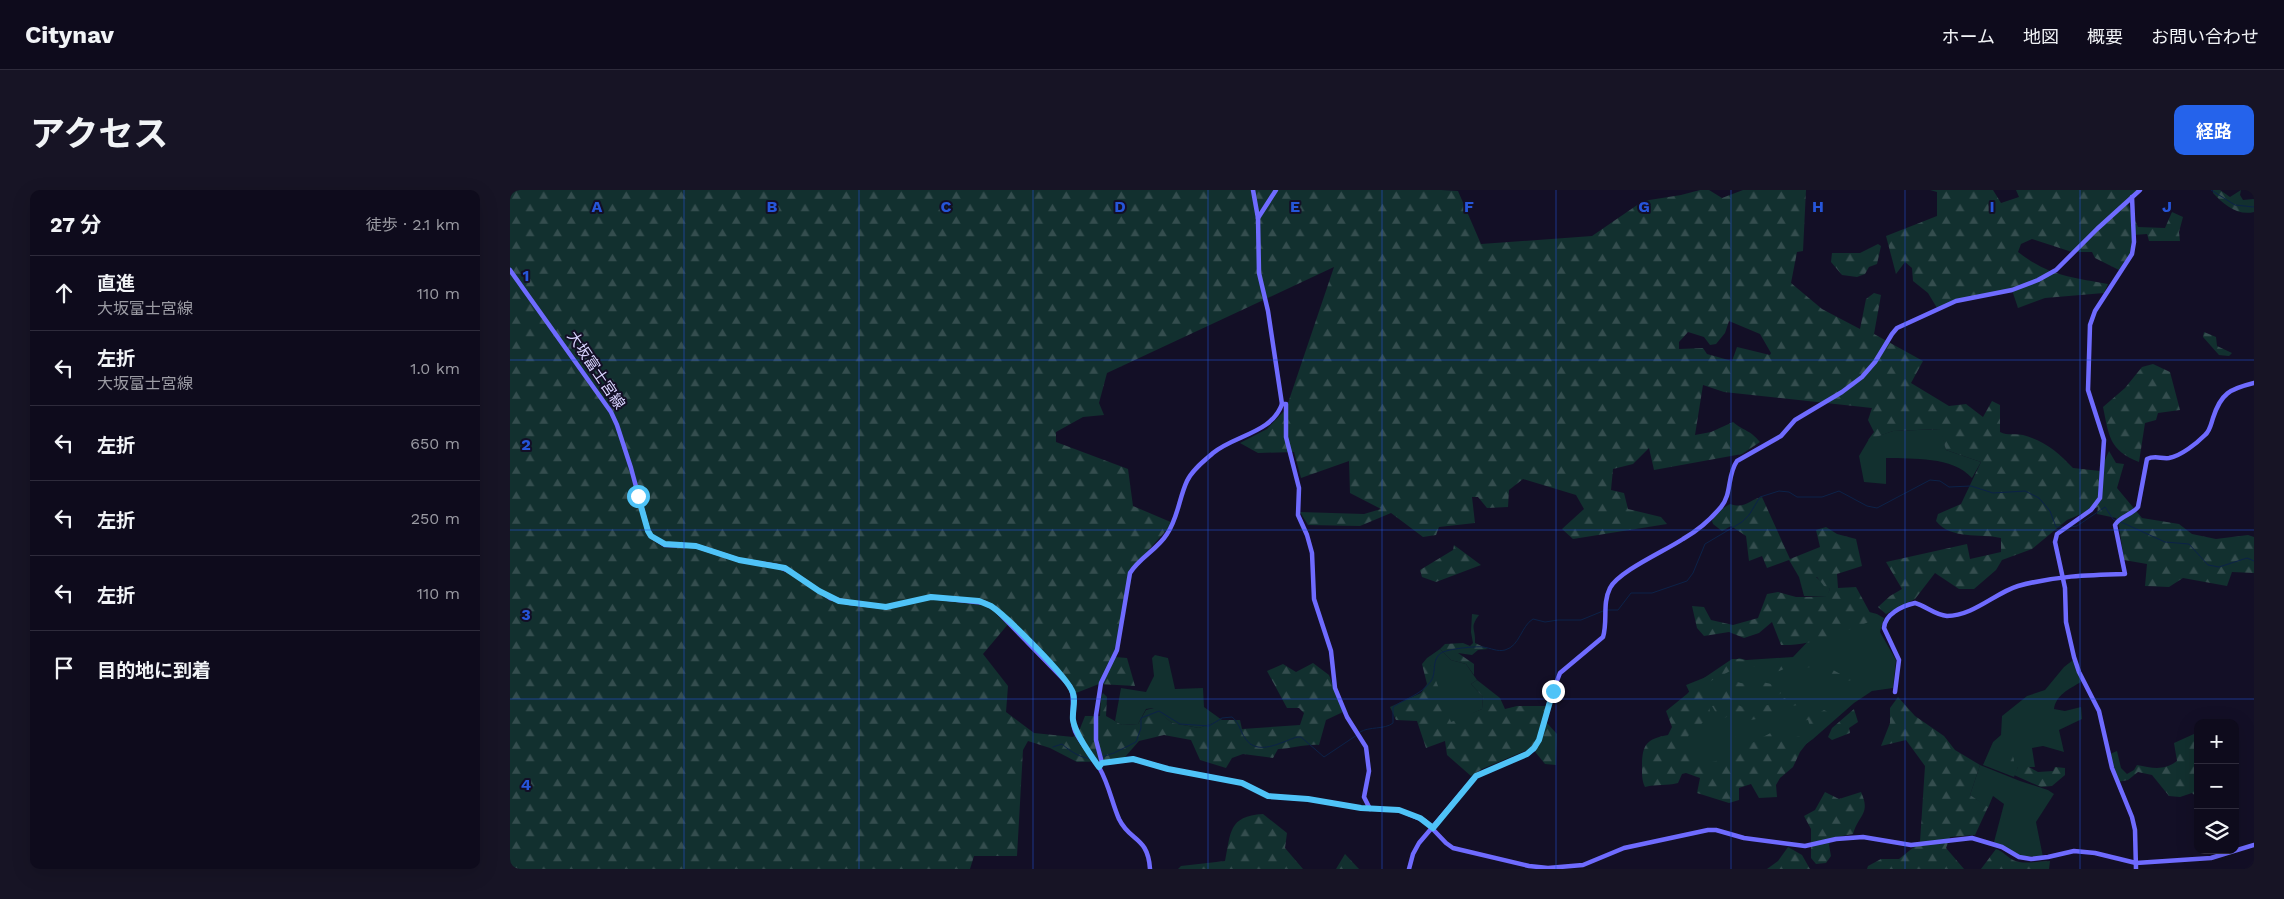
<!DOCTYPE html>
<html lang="ja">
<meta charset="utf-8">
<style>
body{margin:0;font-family:"Work Sans","Noto Sans JP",sans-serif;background:#171425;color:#f1f3f6}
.controls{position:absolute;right:15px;bottom:15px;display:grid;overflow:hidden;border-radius:10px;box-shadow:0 5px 20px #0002}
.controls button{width:45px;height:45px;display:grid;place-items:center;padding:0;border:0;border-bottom:1px solid #2e2b3b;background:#0e0b1c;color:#f1f3f6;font:25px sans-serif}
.stop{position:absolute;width:15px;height:15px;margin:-11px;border:4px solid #4fc3f7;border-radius:50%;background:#fff}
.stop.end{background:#4fc3f7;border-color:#fff;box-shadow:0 1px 5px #0008}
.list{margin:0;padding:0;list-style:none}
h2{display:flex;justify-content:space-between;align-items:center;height:65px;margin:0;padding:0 20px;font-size:21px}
h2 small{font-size:16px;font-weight:400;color:#9b9ba3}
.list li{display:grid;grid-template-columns:32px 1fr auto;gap:15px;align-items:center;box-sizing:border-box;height:75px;padding:0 20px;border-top:1px solid #2e2b3b}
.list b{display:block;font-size:19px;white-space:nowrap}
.list p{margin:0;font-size:16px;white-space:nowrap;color:#9b9ba3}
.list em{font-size:16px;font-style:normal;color:#9b9ba3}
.icon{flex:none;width:28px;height:28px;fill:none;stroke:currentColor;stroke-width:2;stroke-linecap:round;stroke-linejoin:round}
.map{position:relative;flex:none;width:1744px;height:679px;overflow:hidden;border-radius:10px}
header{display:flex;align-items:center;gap:30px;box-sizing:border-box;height:70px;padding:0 25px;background:#0e0b1c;border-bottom:1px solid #2e2b3b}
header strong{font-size:24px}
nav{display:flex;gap:28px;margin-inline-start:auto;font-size:18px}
.intro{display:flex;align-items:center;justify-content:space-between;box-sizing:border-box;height:120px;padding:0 30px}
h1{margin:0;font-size:35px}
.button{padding:12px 22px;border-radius:10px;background:#2563eb;color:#fff;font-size:18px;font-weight:700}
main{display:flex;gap:30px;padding:0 30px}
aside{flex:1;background:#0e0b1c;border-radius:10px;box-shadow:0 5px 20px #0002}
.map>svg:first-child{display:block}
.green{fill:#12302f}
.forest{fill:url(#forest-firs);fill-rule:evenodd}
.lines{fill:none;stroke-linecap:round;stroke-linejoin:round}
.stream{stroke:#0c2248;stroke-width:1}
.secondary{stroke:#6f6bff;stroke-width:4.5}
.route{stroke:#4fc3f7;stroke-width:6}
.grid{fill:none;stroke:#2655da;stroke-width:1;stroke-opacity:0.55}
.labels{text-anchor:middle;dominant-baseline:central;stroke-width:4;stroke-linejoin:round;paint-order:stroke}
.street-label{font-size:15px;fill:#d9d4ff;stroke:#130f26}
.grid-label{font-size:16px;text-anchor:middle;font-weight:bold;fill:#2655da;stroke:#130f26;stroke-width:4;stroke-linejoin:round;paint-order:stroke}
</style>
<header>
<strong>Citynav</strong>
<nav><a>ホーム</a><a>地図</a><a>概要</a><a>お問い合わせ</a></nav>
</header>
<div class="intro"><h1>アクセス</h1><a class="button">経路</a></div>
<main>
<aside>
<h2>27 分<small>徒歩 · 2.1 km</small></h2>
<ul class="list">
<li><svg class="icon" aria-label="ahead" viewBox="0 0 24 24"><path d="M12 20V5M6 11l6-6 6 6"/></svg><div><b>直進</b><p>大坂富士宮線</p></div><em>110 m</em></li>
<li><svg class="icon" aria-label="left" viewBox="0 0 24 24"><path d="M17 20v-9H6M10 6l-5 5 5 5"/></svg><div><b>左折</b><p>大坂富士宮線</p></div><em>1.0 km</em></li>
<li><svg class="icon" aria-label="left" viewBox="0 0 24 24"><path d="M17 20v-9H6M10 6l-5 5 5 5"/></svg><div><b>左折</b></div><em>650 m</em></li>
<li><svg class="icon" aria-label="left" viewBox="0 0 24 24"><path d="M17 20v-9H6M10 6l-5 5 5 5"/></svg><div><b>左折</b></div><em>250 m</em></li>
<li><svg class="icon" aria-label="left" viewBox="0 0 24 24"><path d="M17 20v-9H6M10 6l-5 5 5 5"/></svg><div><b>左折</b></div><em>110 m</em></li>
<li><svg class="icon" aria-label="arrive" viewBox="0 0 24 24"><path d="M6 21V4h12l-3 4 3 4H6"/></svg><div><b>目的地に到着</b></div></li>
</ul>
</aside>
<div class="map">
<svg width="1744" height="679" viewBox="0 0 1744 679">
<defs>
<pattern id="forest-firs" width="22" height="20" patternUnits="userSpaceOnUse" patternTransform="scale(1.25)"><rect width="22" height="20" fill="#12302f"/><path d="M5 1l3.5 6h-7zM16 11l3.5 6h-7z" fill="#344d4e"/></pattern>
</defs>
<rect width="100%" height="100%" fill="#130f26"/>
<g class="green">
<path d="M1431 239 1436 260 1471 272 1462 288C1442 266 1403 269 1376 268V294L1354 292 1349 266 1359 249 1383 241Z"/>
<polygon points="1289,387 1306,387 1320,399 1317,407 1294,406"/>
<polygon points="1348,419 1367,424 1374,428 1370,442 1386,470 1383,498 1362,501 1344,513 1303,549 1253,586 1180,582 1166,549 1185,514 1176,495 1206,483 1229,468 1236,470 1283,467 1303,446"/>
<polygon points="930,459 941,470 956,474 967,490 961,494 973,507 972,519 939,535 920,475 912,474 917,468"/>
<polygon points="645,465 658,468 665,499 693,498 694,517 712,530 689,538 662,533 643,518 636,519 628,534 612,535 605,531 611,498 636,502 644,486 642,468"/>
<path d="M1563 470 1571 492C1559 499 1546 505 1544 519L1555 521 1571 517 1572 529 1549 540 1554 562 1533 556 1522 558 1525 577H1508L1504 587 1473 575 1483 552 1491 545 1492 526 1517 506 1535 500 1554 477Z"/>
<polygon points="1470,575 1510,591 1538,600 1544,604 1526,632 1533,667 1511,666 1484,652 1494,614 1483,606 1478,618 1460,605"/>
</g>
<g class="forest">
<path d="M0 0H931L948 1 971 54 1082 46 1133 11 1171 5 1190 0H1199L1212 8 1233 0H1296L1293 61 1287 62 1281 93 1312 119 1350 139 1356 109 1364 103 1371 105 1364 144 1413 171 1401 193 1439 216 1456 214 1473 227 1482 211 1490 215V242C1498 246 1505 243 1513 245 1535 251 1548 262 1563 278L1590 281 1599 261 1606 273 1614 274 1607 298 1632 328 1669 334 1682 344 1706 349 1738 345 1744 347V383L1722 382 1717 396 1673 388 1659 397 1635 396 1637 374 1614 370 1609 336 1606 328 1587 324 1588 317 1557 330 1522 359 1492 370 1486 380 1464 399H1449L1425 383 1405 409 1376 424 1368 417 1380 406 1392 399 1376 372 1457 354 1460 369 1491 362V348C1469 343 1441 350 1426 331L1428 324 1451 314 1471 272 1436 260 1430 239 1383 241 1358 250 1364 242 1358 230 1362 218 1214 202 1193 195 1185 245 1201 242 1223 232C1235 242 1239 239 1250 252L1232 264 1144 280 1139 258 1123 274 1103 279 1101 300 1114 303 1118 319 1151 327 1157 334 1063 349 1052 339 1074 319 1066 305 1013 289 999 300 998 317 977 318 968 307H962L965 333 929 337 926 345 913 347 881 323 850 336 798 335 790 322 854 324 871 319 840 303 839 271 791 288 784 262 748 263 730 253 757 239 776 219 824 77 597 183 589 213 594 225 573 227 546 242V252L618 279 623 316 663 333 624 376 605 467 617 468 625 496 589 494 566 503 499 433 473 464 498 496 496 522 524 543 563 547 569 541 575 526H590L591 507 593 503 597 507 596 526 612 535 628 534 636 520 644 518 662 533 689 538 711 530H730L732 539 790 535 794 523 789 518H777L757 481 773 474 786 482 803 473 819 485 833 522 816 530 809 555C794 554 782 559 768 559L763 568 733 564 722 568 716 578 690 570 681 550 654 545 629 551 615 567 607 571 567 572 540 558 518 551 513 560 507 666H464L460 679H0ZM1219 131 1250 144 1261 163 1260 165 1227 157 1222 171 1197 164 1193 158 1169 159V152L1178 142 1194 147 1200 155 1206 154 1215 143Z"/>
<path d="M1420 0H1483L1491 13 1509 7 1506 0H1627L1616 10 1628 37 1655 38 1662 22 1673 27 1669 42 1670 51H1639L1637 44 1623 45 1620 64 1609 80 1585 68 1582 62H1562L1522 49 1511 54 1508 62C1539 86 1561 87 1598 94L1594 103 1535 108 1508 118 1502 100 1467 106 1427 118 1418 103 1403 91 1402 78 1395 72 1386 84 1376 46 1427 26V2Z"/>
<path d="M1703 0H1710L1720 7 1731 0 1730 5 1733 10 1744 9V22C1728 26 1714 15 1703 3Z"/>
<polygon points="1368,54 1371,56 1367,74 1359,77 1355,84 1347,87 1332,85 1321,72 1322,63 1350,63"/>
<polygon points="1694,142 1706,147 1707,156 1722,163 1719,166 1709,165 1693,147"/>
<path d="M1643 174 1660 182 1670 220 1648 223 1646 230 1635 233 1629 272C1599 260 1599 246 1593 217L1615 198 1632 177Z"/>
<path d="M1252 307 1280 369 1310 357 1306 340 1316 337 1327 344 1346 349 1352 376 1327 384 1328 398 1346 397 1364 430C1334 441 1303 456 1271 455L1262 432 1249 443 1234 448 1219 442 1194 446 1187 438 1182 416 1194 417 1201 430 1223 435 1248 428 1257 404 1268 402 1286 407H1316L1320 399 1314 396 1307 387H1289L1279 370 1257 378 1252 366 1239 371 1236 346 1221 336 1212 341 1203 334 1202 331C1208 323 1211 319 1220 314 1236 319 1238 310 1252 307Z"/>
<polygon points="944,355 971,375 926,392 912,387 910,380 943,360"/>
<path d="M962 424 969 425C959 438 966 438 965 453L978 459 968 460 962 465 948 463 964 474V485L956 474 941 470 930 459 935 454 953 453 960 456 963 453 961 442Z"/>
<path d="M1222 469H1230L1259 475 1299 472 1316 476 1341 490 1338 491 1303 477 1274 479 1264 483 1243 476H1230L1187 498 1198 512 1201 527C1184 540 1170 544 1179 568L1194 574 1230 565 1209 539 1218 540 1236 556 1293 526H1304L1314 520 1318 522 1305 537 1300 536 1298 530C1283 531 1264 544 1255 556L1303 542 1304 544 1290 562 1283 577 1270 588 1266 595 1267 607 1249 608 1241 594 1229 598V610L1219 613 1187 603 1190 588 1176 583 1172 584 1168 593C1156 596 1147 594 1135 597 1132 591 1132 585 1132 578 1132 556 1135 549 1158 545L1162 537 1156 521 1177 504 1188 492Z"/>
<polygon points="912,474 920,474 941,532 972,519 973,507 961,494 967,490 990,508 995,519 1007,516 1036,516 1035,531 1047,544 1046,575 1035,574 1022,558 972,579 961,586 937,565 935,551 916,558 907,531 886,530 880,517 911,503 917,494"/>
<path d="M1224 491C1228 492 1234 494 1237 494 1251 492 1263 490 1271 503L1268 505 1246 500 1238 501 1222 511 1204 513 1200 511Z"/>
<polygon points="1388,507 1405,526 1434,546 1445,560 1470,575 1460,605 1478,617 1465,645 1440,647 1436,658 1454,679 1357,679 1358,676 1371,669 1389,669 1410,652 1415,576 1396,550 1371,556 1380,533 1380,518"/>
<polygon points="1274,508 1286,510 1288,515 1275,517 1272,521 1253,528 1234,531 1223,524 1210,530 1202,516 1208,515 1211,518 1226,514 1237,519 1242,517 1244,512 1252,516 1270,513"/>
<polygon points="1344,519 1348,532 1339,538 1340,543 1322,550 1318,547 1322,538"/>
<path d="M1684 544H1688V608L1682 603 1670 607 1659 606 1642 585 1628 582 1618 590 1608 592 1600 564 1607 561 1611 578 1617 584 1624 580 1627 575C1642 578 1654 581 1667 571L1664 553Z"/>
<path d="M1495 559C1504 564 1506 570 1502 579L1492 574 1490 566Z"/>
<polygon points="1515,575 1528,582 1543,581 1545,577 1555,578 1555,585 1542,596 1531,597 1504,585 1508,577"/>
<path d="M1315 602 1329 609 1351 602C1361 624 1349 624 1343 644L1321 648 1319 655 1321 666 1316 673 1306 674 1301 668V639L1294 626 1305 620Z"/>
<path d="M753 624 777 643 775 658 793 679H668L671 676 715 671C721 643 718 626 753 624Z"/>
<polygon points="1278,657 1292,665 1300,679 1257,679 1268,671"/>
<path d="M1486 659C1493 661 1497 667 1503 670 1513 675 1529 671 1540 671L1539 679H1471Z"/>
<polygon points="835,664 849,679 826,679"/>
</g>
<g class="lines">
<g class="stream">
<polyline points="1701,0 1725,15 1744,17"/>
<polyline points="1611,332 1655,352 1679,354 1698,375 1709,377 1737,368 1744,371"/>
<polyline points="1559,337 1567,336 1595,317 1603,329 1607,331"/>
<polyline points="1097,420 1108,420 1121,403 1142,403 1177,391 1183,383 1195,354 1232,332 1239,325 1250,307 1269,301 1279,302 1287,307 1312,307 1329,301 1357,316 1367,318 1420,290 1430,291 1439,297 1461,296 1483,303 1515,301 1529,308 1540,321 1546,337 1553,337"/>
<path d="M850 542C860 536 874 540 883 533V517C896 508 911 505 921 491 927 482 921 470 931 463 937 459 965 456 973 457 981 458 987 462 995 460 1010 456 1011 436 1023 429L1035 432 1048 430H1071L1093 421"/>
<path d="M543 557 552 554C562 563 575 571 588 568"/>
<path d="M592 567 604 563 626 552 631 538V528L649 521 670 534 699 536 712 528 722 527C729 532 730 541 735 548 747 567 771 552 787 547H791L814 567 847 545"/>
</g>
<g class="secondary">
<polyline points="743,0 748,28 749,83 758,121 772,214 776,214 776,247 789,298 788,325 797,345 802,363 804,409 821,461 825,498 837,527 856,557 859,581 854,607 860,619"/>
<polyline points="1622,7 1624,52 1622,64 1585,121 1580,135 1578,200 1594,250 1590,308 1581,320 1547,344 1545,352 1555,398 1556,432 1564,467 1569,482 1589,521 1602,578 1622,627 1625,640 1626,679"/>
<polyline points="748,28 766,0"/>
<path d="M0 80 101 222 107 235 121 278 138 341 141 346 155 355 186 356 229 370 267 376 281 382 320 408 340 413 376 417 421 407 475 413 485 419 560 496C567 510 559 526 565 541 571 554 583 566 590 579 599 595 602 613 609 629 620 652 638 646 640 679"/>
<path d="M1385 502 1389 470 1374 438C1375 424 1392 416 1405 413 1416 416 1425 425 1437 426 1463 426 1485 403 1508 396 1545 386 1577 385 1615 384L1605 335C1610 326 1622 325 1628 317L1637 269C1645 265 1651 269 1659 268 1671 266 1687 253 1695 245 1700 241 1701 234 1703 228 1711 203 1720 199 1744 193"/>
<polyline points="592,573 623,569 658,579 732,593 758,606 798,609 851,618 889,620 915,631 936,653 943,658 1019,676 1038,678 1073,675 1114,658 1198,640 1206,640 1234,648 1295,656 1326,649 1353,647 1401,655 1462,648 1492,657 1509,667 1521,669 1538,667 1564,661 1585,663 1626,673 1701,668 1744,655"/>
<path d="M592 573 586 550V525L591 493 607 460 620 383C630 367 647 360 657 344 668 328 669 308 677 291 682 280 694 271 703 263 725 245 762 243 772 214"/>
<path d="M899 679 903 664 909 653 966 586 1017 564 1024 559 1029 550 1043 501 1050 483 1093 447C1098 431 1092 414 1100 398 1109 381 1155 361 1173 349 1187 341 1200 330 1211 317 1222 304 1217 285 1227 271L1271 246 1285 230 1332 202 1352 187 1365 172 1382 144 1387 138 1446 111 1502 100 1528 90 1546 80 1587 39 1630 0"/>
</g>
</g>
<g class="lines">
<path class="route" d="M128 306 138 341 141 346 155 354 186 356 229 370 275 378 309 401 329 411 376 417 421 407 469 411 481 416C496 426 558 487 563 503 566 511 562 521 563 530 565 543 581 566 589 577L592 573 623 569 658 579 732 593 758 606 798 609 851 618 889 620 910 628 923 638 966 586 1017 564 1024 558 1029 550 1043 501"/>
</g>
<path class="grid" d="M174 0V679M349 0V679M523 0V679M698 0V679M872 0V679M1046 0V679M1221 0V679M1395 0V679M1570 0V679M0 170H1744M0 340H1744M0 509H1744"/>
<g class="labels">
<g class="street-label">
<text transform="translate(86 180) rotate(56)">大坂富士宮線</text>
</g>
</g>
<g class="grid-label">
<text x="87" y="22">A</text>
<text x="262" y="22">B</text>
<text x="436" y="22">C</text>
<text x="610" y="22">D</text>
<text x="785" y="22">E</text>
<text x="959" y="22">F</text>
<text x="1134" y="22">G</text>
<text x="1308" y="22">H</text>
<text x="1482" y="22">I</text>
<text x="1657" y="22">J</text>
<text x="16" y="91">1</text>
<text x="16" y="260">2</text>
<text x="16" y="430">3</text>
<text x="16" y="600">4</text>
</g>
</svg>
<div class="controls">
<button>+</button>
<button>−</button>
<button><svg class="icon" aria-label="layers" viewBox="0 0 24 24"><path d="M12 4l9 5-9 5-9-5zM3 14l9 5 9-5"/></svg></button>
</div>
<div class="stop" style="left:128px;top:306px"></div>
<div class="stop end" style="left:1043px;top:501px"></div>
</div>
</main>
